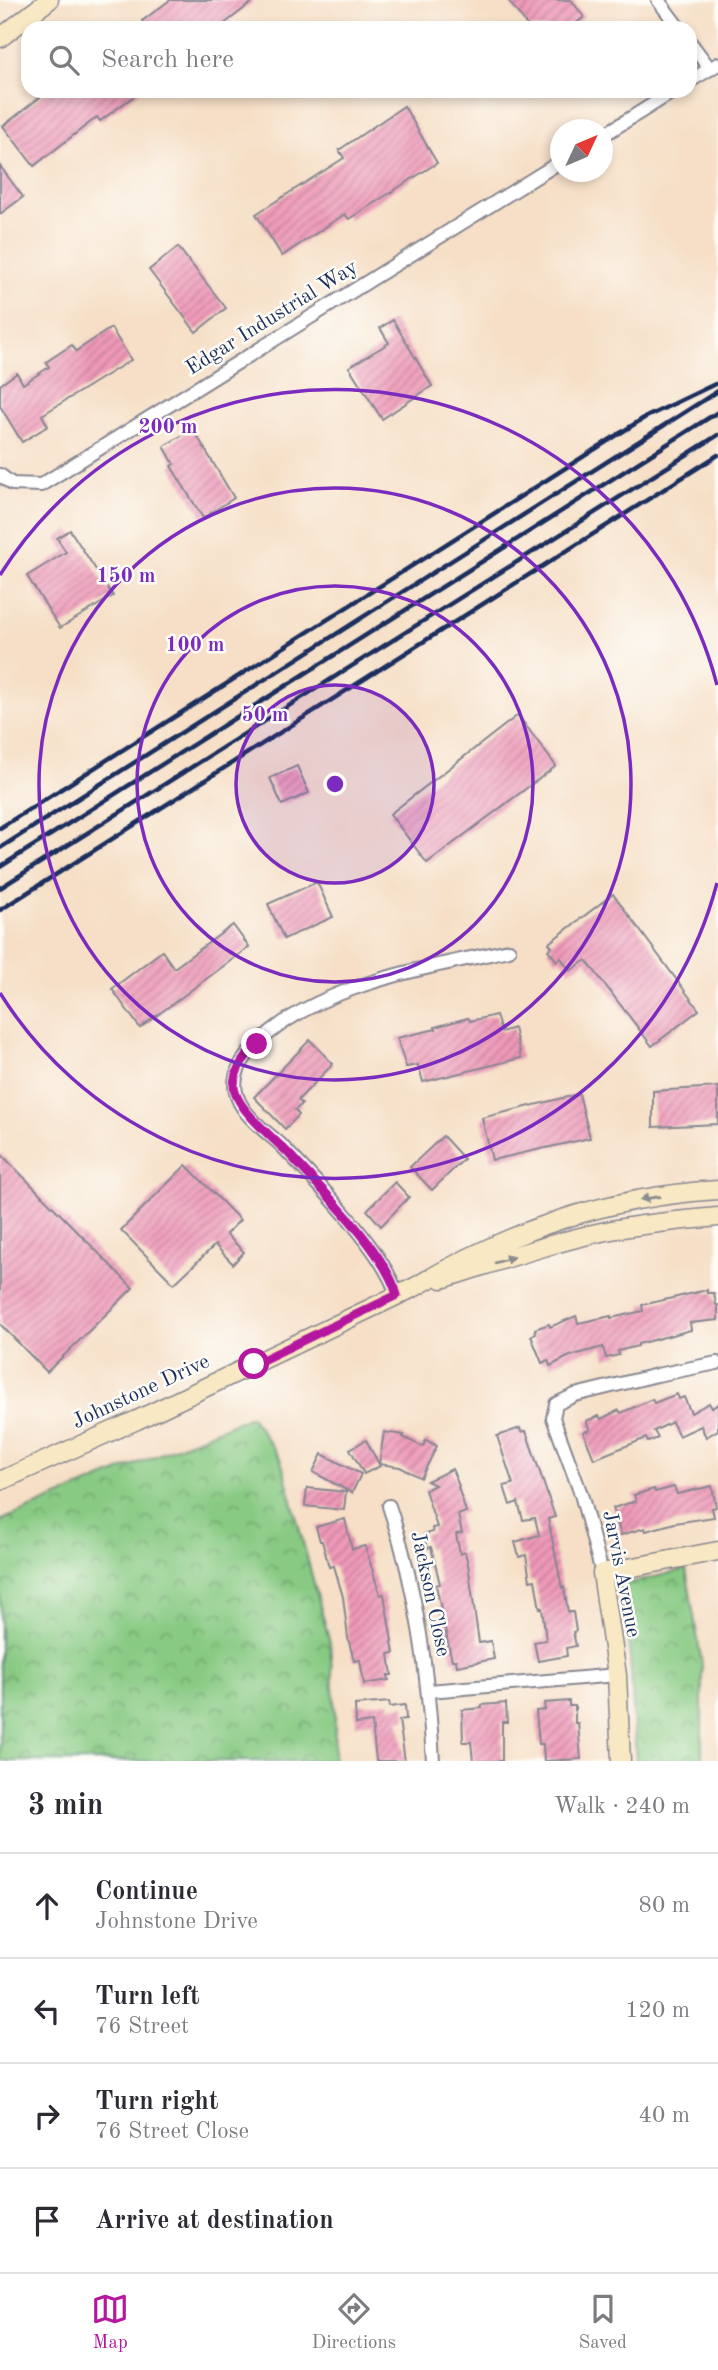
<!DOCTYPE html>
<meta charset="utf-8">
<style>
body{margin:0;font-family:"Old Standard TT",serif;background:#f7f7f7;color:#2b2b33}
.compass{position:absolute;left:550px;top:119px;width:63px;height:63px;border-radius:50%;background:#fff;box-shadow:0 4px 10px #0003;rotate:46deg}
.stop{position:absolute;width:21px;height:21px;margin:-16px;border:5px solid #b5179e;border-radius:50%;background:#fff}
.stop.end{background:#b5179e;border-color:#fff;box-shadow:0 2px 7px #0008}
.list{margin:0;padding:0;list-style:none}
h2{display:flex;justify-content:space-between;align-items:center;height:91px;margin:0;padding:0 28px;font-size:30px}
h2 small{font-size:23px;font-weight:400;color:#7c7c81}
.list li{display:grid;grid-template-columns:46px 1fr auto;gap:21px;align-items:center;box-sizing:border-box;height:105px;padding:0 28px;border-top:2px solid #e1e1e2}
.list b{display:block;font-size:26px;white-space:nowrap}
.list p{margin:0;font-size:23px;white-space:nowrap;color:#7c7c81}
.list em{font-size:23px;font-style:normal;color:#7c7c81}
.icon{flex:none;width:38px;height:38px;fill:none;stroke:currentColor;stroke-width:2;stroke-linecap:round;stroke-linejoin:round}
.map{position:relative;flex:none;width:718px;height:1761px;overflow:hidden}
.search{position:absolute;background:#fff;box-shadow:0 4px 10px #0003;left:21px;right:21px;top:21px;height:77px;display:flex;align-items:center;gap:18px;box-sizing:border-box;padding:0 24px;border-radius:21px;color:#7c7c81;font-size:26px}
.sheet{height:511px;background:#fff}
nav{display:flex;justify-content:space-around;align-items:center;box-sizing:border-box;height:98px;border-top:2px solid #e1e1e2;background:#fff;font-size:19px;color:#7c7c81}
nav a{display:grid;justify-items:center;gap:4px}
nav .on{color:#b5179e}
.map>svg:first-child{display:block}
.park{fill:url(#park-crowns);stroke:#527c70;stroke-width:2}
.building{fill:url(#building-hatch)}
.lines{fill:none;stroke-linecap:round;stroke-linejoin:round}
.street-casing{stroke:#888792;stroke-width:16}
.secondary-casing{stroke:#888792;stroke-width:21}
.street{stroke:#fff;stroke-width:12}
.secondary{stroke:#f8e8c3;stroke-width:18}
.rail{stroke:#1b2f5e;stroke-width:4.5}
.oneway{fill:#8a8c90}
.route{stroke:#b5179e;stroke-width:9}
.ring{fill:none;stroke:#7b2cbf;stroke-width:3.5}
.labels{text-anchor:middle;dominant-baseline:central;stroke-width:5;stroke-linejoin:round;paint-order:stroke}
.street-label{font-size:21px;fill:#1b2f5e;stroke:#fdfcf7}
.centre{fill:#7b2cbf;stroke:#fdfcf7;stroke-width:3.5}
.ring-label{font-size:21px;text-anchor:middle;font-weight:bold;fill:#7b2cbf;stroke:#fdfcf7;stroke-width:5;stroke-linejoin:round;paint-order:stroke}
</style>
<div class="map">
<svg width="718" height="1761" viewBox="0 0 718 1761">
<defs>
<pattern id="park-crowns" width="20" height="18" patternUnits="userSpaceOnUse" patternTransform="scale(1.75)"><rect width="20" height="18" fill="#88ca83"/><path d="M2 6a3 3 0 1 1 6 0M12 15a3 3 0 1 1 6 0" fill="none" stroke="#6ea46e"/></pattern>
<pattern id="building-hatch" width="6" height="6" patternUnits="userSpaceOnUse" patternTransform="scale(1.75)"><rect width="6" height="6" fill="#ef99b8"/><path d="M-1 1l2-2M0 6l6-6M5 7l2-2" fill="none" stroke="#c17d99"/></pattern>
</defs>
<rect width="100%" height="100%" fill="#fdfcf7"/>
<filter id="ink" filterUnits="userSpaceOnUse"><feTurbulence type="fractalNoise" baseFrequency=".0143" numOctaves="2"/><feDisplacementMap in="SourceGraphic" scale="14" xChannelSelector="R" yChannelSelector="G"/><feConvolveMatrix kernelMatrix="1 2 1 2 8 2 1 2 1" color-interpolation-filters="sRGB"/></filter>
<filter id="wash" filterUnits="userSpaceOnUse"><feTurbulence type="fractalNoise" baseFrequency=".00686" numOctaves="4" result="noise"/><feDisplacementMap in="SourceGraphic" scale="28" xChannelSelector="R" yChannelSelector="G"/><feGaussianBlur stdDeviation="1.57" result="paint"/><feColorMatrix in="noise" values="0 0 0 0 0 0 0 0 0 0 0 0 0 0 0 0 0 1.4 0 .05"/><feComposite in="paint" operator="in"/></filter>
<g filter="url(#wash)">
<rect width="100%" height="100%" fill="#f6dfc6"/>
<g class="park">
<polygon points="251,1416 281,1460 330,1643 335,1715 334,1761 0,1761 0,1521"/>
<polygon points="686,1569 702,1664 702,1761 636,1761 630,1657 619,1586"/>
</g>
<g id="blocks">
<g class="building">
<polygon points="170,0 255,0 219,28 147,28 142,21"/>
<polygon points="508,0 571,0 584,17 570,28 529,28"/>
<polygon points="48,91 141,91 100,121 97,117 34,166 3,126"/>
<polygon points="404,106 437,163 349,219 345,214 282,256 256,214 344,158 339,150"/>
<polygon points="0,166 23,197 0,214"/>
<polygon points="178,247 226,308 196,332 149,270"/>
<polygon points="393,320 432,386 382,419 349,367 389,343 380,328"/>
<polygon points="111,328 131,360 42,415 48,426 22,442 0,406 0,385 17,373 23,384 49,367 46,362 72,345 76,351"/>
<polygon points="193,429 234,498 203,518 171,466 174,464 164,446"/>
<polygon points="70,530 113,596 60,628 27,576 66,552 57,538"/>
<polygon points="518,715 556,766 427,863 390,814"/>
<polygon points="297,766 309,793 282,805 270,778"/>
<polygon points="317,882 333,917 284,939 268,904"/>
<polygon points="613,894 699,1010 652,1046 586,960 570,971 561,958 557,961 548,950 552,947 549,943"/>
<polygon points="233,925 249,947 140,1028 112,989 162,951 174,968"/>
<polygon points="496,1015 501,1032 514,1028 521,1058 423,1082 418,1065 406,1067 397,1038 436,1029 435,1027 468,1018 470,1021"/>
<polygon points="310,1040 333,1064 298,1100 302,1104 295,1110 299,1115 285,1129 254,1097"/>
<polygon points="718,1087 718,1124 653,1127 653,1091"/>
<polygon points="579,1094 590,1138 492,1160 482,1118"/>
<polygon points="443,1136 464,1159 432,1190 410,1167"/>
<polygon points="0,1153 133,1288 47,1372 0,1324"/>
<polygon points="186,1165 240,1220 226,1234 244,1252 233,1264 215,1245 174,1284 121,1230"/>
<polygon points="395,1182 409,1197 381,1226 367,1210"/>
<polygon points="707,1290 707,1293 714,1293 716,1305 718,1305 718,1320 690,1323 691,1330 638,1344 638,1346 618,1351 619,1355 606,1358 603,1347 570,1356 550,1366 548,1360 542,1363 531,1336 536,1333 535,1329 549,1324 550,1327 576,1316 578,1323 611,1316 611,1318 643,1311 642,1305"/>
<polygon points="677,1394 679,1399 684,1397 691,1413 709,1403 712,1408 718,1404 718,1430 706,1437 701,1426 679,1436 672,1422 654,1431 658,1438 648,1442 646,1438 594,1459 583,1432 590,1430 586,1421 599,1416 601,1419 619,1410 621,1413 652,1399 654,1403"/>
<polygon points="520,1428 521,1432 526,1431 555,1517 548,1519 549,1523 562,1588 564,1587 568,1612 573,1612 576,1631 573,1632 576,1646 566,1648 567,1656 538,1661 534,1642 546,1640 542,1608 540,1609 535,1580 530,1581 526,1555 519,1557 515,1542 539,1535 535,1518 523,1520 518,1502 510,1505 504,1486 513,1484 497,1436"/>
<polygon points="384,1432 404,1435 403,1437 423,1447 426,1440 437,1446 421,1478 400,1467 379,1464"/>
<polygon points="366,1440 380,1466 364,1474 350,1449"/>
<polygon points="322,1454 361,1474 352,1493 313,1472"/>
<polygon points="452,1469 459,1486 458,1487 466,1512 458,1515 462,1533 456,1534 460,1554 465,1552 468,1564 479,1643 491,1641 494,1659 457,1666 456,1660 452,1660 448,1643 436,1585 440,1584 431,1547 427,1548 424,1534 433,1532 432,1528 437,1527 425,1490 435,1485 427,1481"/>
<polygon points="712,1486 716,1507 712,1508 714,1517 675,1523 646,1531 645,1528 621,1535 613,1508 636,1501 634,1495 654,1489 655,1492 674,1487 677,1494"/>
<polygon points="307,1488 346,1492 344,1510 305,1506"/>
<polygon points="345,1519 352,1549 365,1546 380,1595 384,1594 394,1653 389,1654 392,1675 388,1675 389,1680 364,1684 360,1660 354,1661 348,1638 343,1597 334,1566 329,1567 322,1541 320,1541 316,1527"/>
<polygon points="569,1701 569,1706 575,1706 575,1723 578,1723 581,1759 544,1761 543,1744 539,1744 536,1711 545,1710 544,1703"/>
<polygon points="389,1702 390,1707 405,1705 406,1719 399,1720 405,1761 376,1761 372,1722 356,1724 355,1705"/>
<polygon points="506,1703 507,1722 502,1722 502,1761 473,1761 471,1742 463,1742 462,1710 482,1708 482,1705"/>
</g>
</g>
</g>
<g filter="url(#ink)">
<use href="#blocks" fill-opacity="0" stroke="#888792" stroke-width="2"/>
<g class="lines">
<defs>
<g id="street">
<polyline points="658,0 679,28"/>
<polyline points="690,42 710,69"/>
<polyline points="690,81 718,64"/>
<polyline points="602,136 674,91"/>
<polyline points="0,475 12,484 41,485 560,162"/>
<path d="M397 1295C384 1251 315 1180 281 1145 269 1134 252 1122 243 1108 230 1089 234 1071 247 1055 304 986 426 968 509 950"/>
<path d="M389 1506C417 1589 428 1674 433 1761"/>
<polyline points="602,1573 581,1494 553,1418 556,1404 575,1395 657,1375 717,1363"/>
<polyline points="429,1691 617,1675"/>
</g>
<g id="secondary">
<polyline points="0,38 49,0"/>
<path d="M442 1279C496 1262 550 1243 606 1231 643 1224 681 1220 718 1217"/>
<path d="M0 1481 137 1420 415 1287C511 1230 605 1197 718 1190"/>
<polyline points="621,1761 617,1675 602,1573 718,1551"/>
</g>
</defs>
<use href="#street" class="street-casing"/>
<use href="#secondary" class="secondary-casing"/>
<use href="#street" class="street"/>
<use href="#secondary" class="secondary"/>
<g class="rail">
<polyline points="0,828 644,418 715,384"/>
<polyline points="0,848 718,391"/>
<polyline points="0,867 718,412"/>
<polyline points="0,888 718,435"/>
<polyline points="0,910 718,455"/>
</g>
</g>
<defs><path id="oneway-solid" d="M-6-.8H1V-3.2L6.5 0L1 3.2V.8H-6Z" transform="scale(1.75)"/></defs>
<g class="oneway">
<use href="#oneway-solid" transform="translate(650 1198) rotate(171)"/>
<use href="#oneway-solid" transform="translate(504 1260) rotate(-18)"/>
</g>
</g>
<g class="lines" filter="url(#ink)">
<path class="route" d="M254 1364 397 1295C385 1251 322 1190 290 1155 275 1139 234 1108 234 1085 235 1067 246 1056 257 1044"/>
</g>
<circle cx="335" cy="784" r="99" fill="#7b2cbf" fill-opacity=".12"/>
<g class="ring">
<circle cx="335" cy="784" r="99"/>
<circle cx="335" cy="784" r="198"/>
<circle cx="335" cy="784" r="296"/>
<path d="M717 883A395 395 0 0 1 0 993M0 575A395 395 0 0 1 717 685"/>
</g>
<g class="labels">
<g class="street-label">
<text transform="translate(272 318) rotate(-32)">Edgar Industrial Way</text>
<text transform="translate(141 1392) rotate(-25)">Johnstone Drive</text>
<text transform="translate(621 1574) rotate(79)">Jarvis Avenue</text>
<text transform="translate(430 1594) rotate(78)">Jackson Close</text>
</g>
</g>
<circle cx="335" cy="784" r="10" class="centre"/>
<g class="ring-label">
<text x="168" y="433">200 m</text>
<text x="126" y="582">150 m</text>
<text x="195" y="651">100 m</text>
<text x="265" y="721">50 m</text>
</g>
</svg>
<svg class="compass" viewBox="-18 -18 36 36"><path d="M0-13l5 13h-10z" fill="#e53935"/><path d="M0 13l5-13h-10z" fill="#7c7c81"/></svg>
<div class="stop" style="left:254px;top:1364px"></div>
<div class="stop end" style="left:257px;top:1044px"></div>
<div class="search"><svg class="icon" aria-label="search" viewBox="0 0 24 24"><circle cx="10" cy="10" r="6"/><path d="M15 15l6 6"/></svg>Search here</div>
</div>
<section class="sheet">
<h2>3 min<small>Walk · 240 m</small></h2>
<ul class="list">
<li><svg class="icon" aria-label="ahead" viewBox="0 0 24 24"><path d="M12 20V5M6 11l6-6 6 6"/></svg><div><b>Continue</b><p>Johnstone Drive</p></div><em>80 m</em></li>
<li><svg class="icon" aria-label="left" viewBox="0 0 24 24"><path d="M17 20v-9H6M10 6l-5 5 5 5"/></svg><div><b>Turn left</b><p>76 Street</p></div><em>120 m</em></li>
<li><svg class="icon" aria-label="right" viewBox="0 0 24 24"><path d="M7 20v-9h11M14 6l5 5-5 5"/></svg><div><b>Turn right</b><p>76 Street Close</p></div><em>40 m</em></li>
<li><svg class="icon" aria-label="arrive" viewBox="0 0 24 24"><path d="M6 21V4h12l-3 4 3 4H6"/></svg><div><b>Arrive at destination</b></div></li>
</ul>
</section>
<nav>
<a class="on"><svg class="icon" aria-label="map" viewBox="0 0 24 24"><path d="M3 6l6-2 6 2 6-2v14l-6 2-6-2-6 2zM9 4v14M15 6v14"/></svg>Map</a>
<a><svg class="icon" aria-label="directions" viewBox="0 0 24 24"><path d="M12 3l9 9-9 9-9-9zM9 14v-3h6M13 9l2 2-2 2"/></svg>Directions</a>
<a><svg class="icon" aria-label="saved" viewBox="0 0 24 24"><path d="M7 4h10v16l-5-4-5 4z"/></svg>Saved</a>
</nav>
